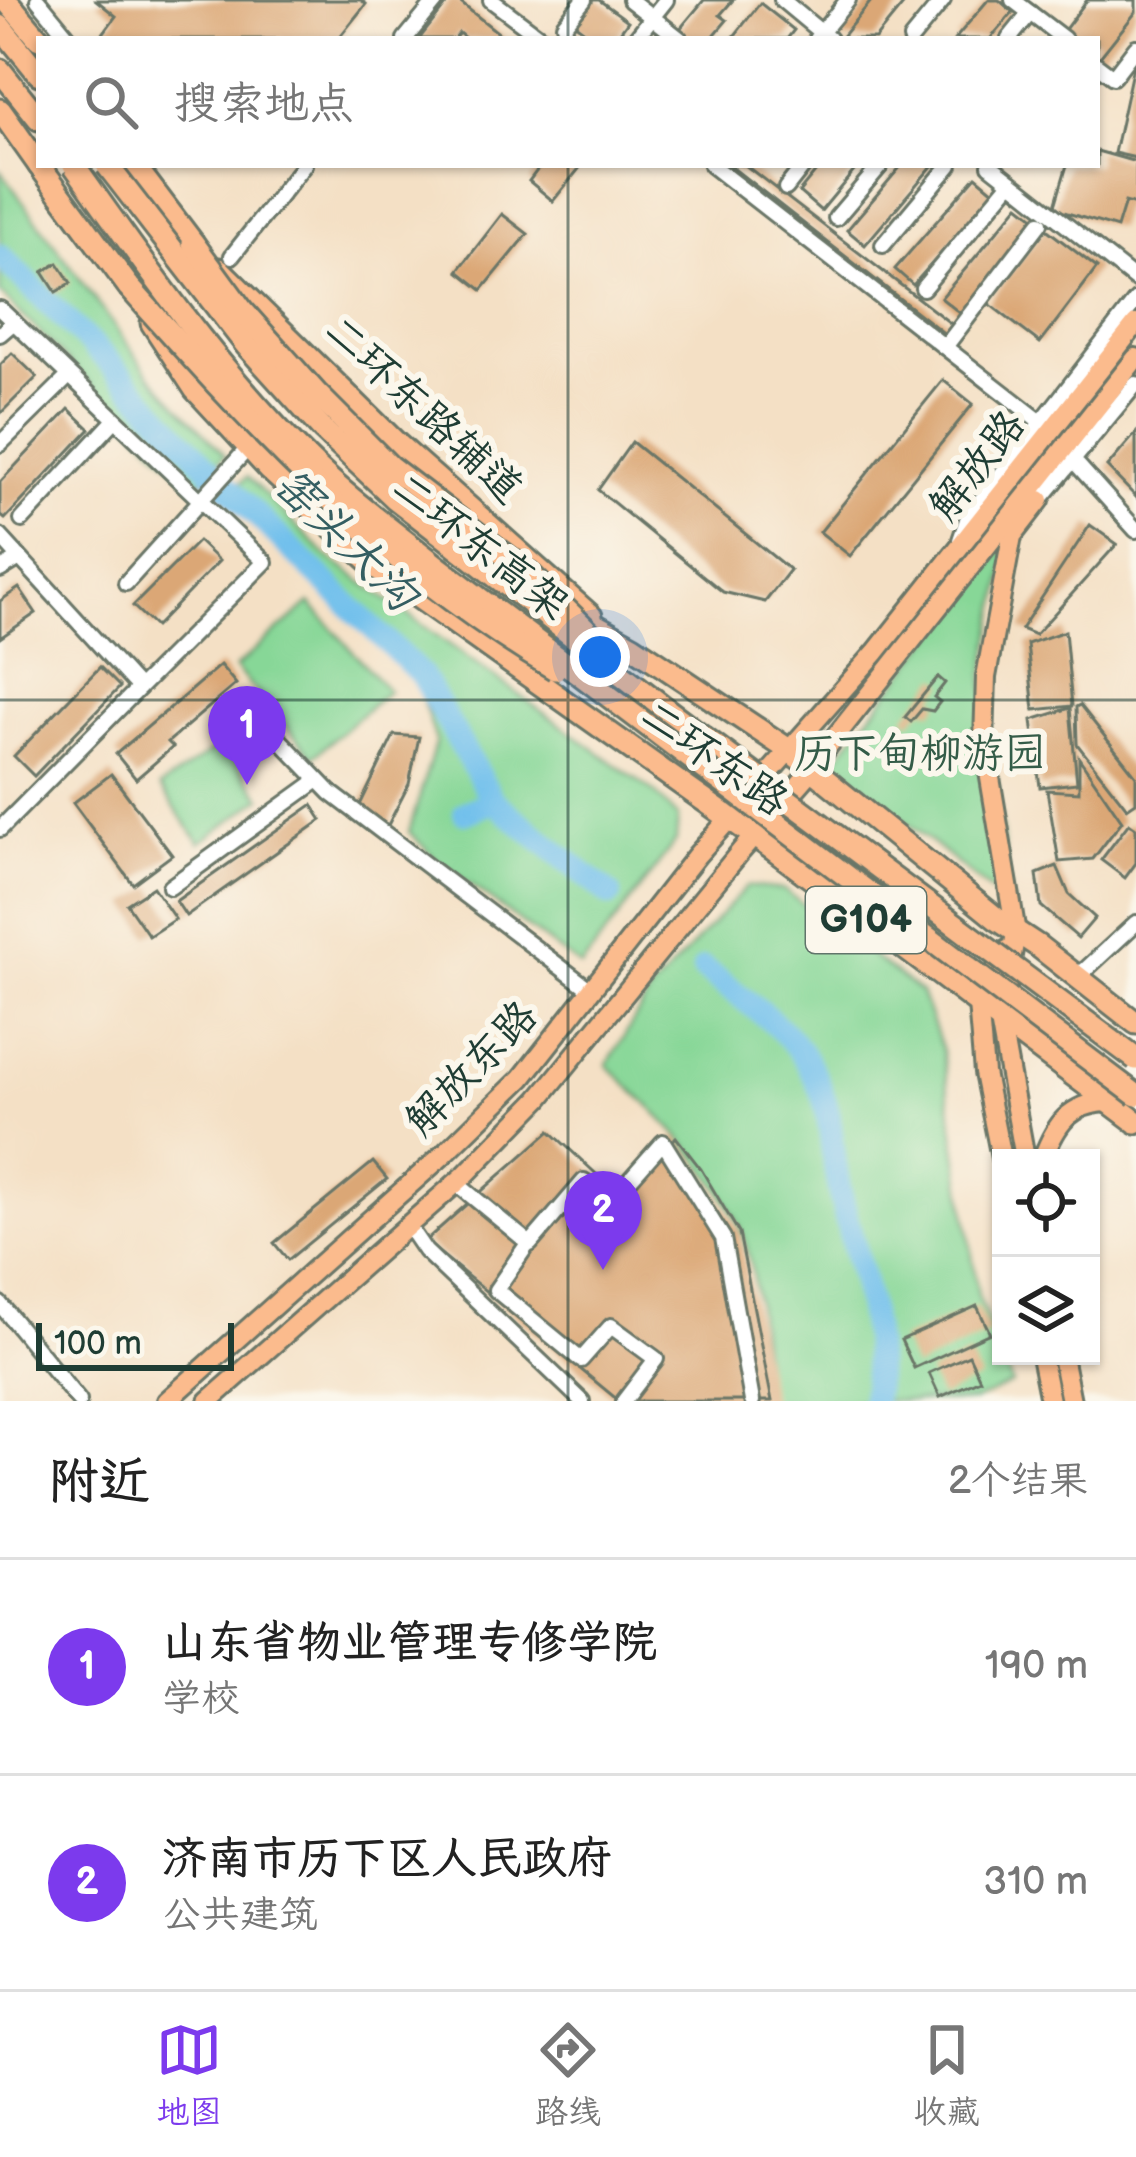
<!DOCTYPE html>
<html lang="zh">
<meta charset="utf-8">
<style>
body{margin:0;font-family:"Balsamiq Sans","LXGW WenKai TC",sans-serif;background:#f2f2f2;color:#222}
.controls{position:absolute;right:36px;bottom:36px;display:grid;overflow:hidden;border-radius:0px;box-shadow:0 3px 9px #0004}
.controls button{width:108px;height:108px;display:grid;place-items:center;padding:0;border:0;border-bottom:3px solid #e0e0e0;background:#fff;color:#222;font:60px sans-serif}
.scale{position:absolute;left:36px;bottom:30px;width:198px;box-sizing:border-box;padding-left:12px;border:6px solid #1f3d34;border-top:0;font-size:33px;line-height:42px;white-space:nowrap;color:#1f3d34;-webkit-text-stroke:9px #fbf7ec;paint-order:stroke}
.you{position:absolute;left:600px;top:657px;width:42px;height:42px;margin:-30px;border:9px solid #fff;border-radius:50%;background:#1a73e8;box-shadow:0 0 0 18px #1a73e833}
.badge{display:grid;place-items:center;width:78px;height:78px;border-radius:50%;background:#7c3aed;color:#fff;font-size:39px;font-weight:700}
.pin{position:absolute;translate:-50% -99px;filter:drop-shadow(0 3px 6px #0008)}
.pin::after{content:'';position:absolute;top:63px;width:42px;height:36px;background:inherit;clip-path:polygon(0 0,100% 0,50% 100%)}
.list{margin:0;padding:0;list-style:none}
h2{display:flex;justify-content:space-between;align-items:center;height:156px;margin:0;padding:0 48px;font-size:51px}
h2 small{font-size:39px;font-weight:400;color:#767676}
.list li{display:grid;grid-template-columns:78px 1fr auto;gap:36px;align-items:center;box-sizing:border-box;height:216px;padding:0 48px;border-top:3px solid #e0e0e0}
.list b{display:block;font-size:45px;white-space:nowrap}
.list p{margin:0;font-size:39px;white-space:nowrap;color:#767676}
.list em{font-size:39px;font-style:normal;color:#767676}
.icon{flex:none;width:66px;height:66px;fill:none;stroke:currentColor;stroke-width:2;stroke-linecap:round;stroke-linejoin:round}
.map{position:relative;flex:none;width:1136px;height:1401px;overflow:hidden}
.search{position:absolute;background:#fff;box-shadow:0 3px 9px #0004;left:36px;right:36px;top:36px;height:132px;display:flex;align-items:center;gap:30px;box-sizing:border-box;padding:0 42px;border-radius:0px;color:#767676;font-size:45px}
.sheet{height:588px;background:#fff}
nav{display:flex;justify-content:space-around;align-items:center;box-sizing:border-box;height:168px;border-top:3px solid #e0e0e0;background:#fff;font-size:33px;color:#767676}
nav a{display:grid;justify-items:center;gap:6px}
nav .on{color:#7c3aed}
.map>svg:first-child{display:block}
.green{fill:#87d797;stroke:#538a66;stroke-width:3}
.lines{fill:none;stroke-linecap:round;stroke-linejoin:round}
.river{stroke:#71c0ec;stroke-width:24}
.building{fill:#dba776}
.minor-casing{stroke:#6a7667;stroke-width:20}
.major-casing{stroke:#6a7667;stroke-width:24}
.highway-casing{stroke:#6a7667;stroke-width:27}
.minor{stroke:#fff;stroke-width:14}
.major{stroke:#fbbb8d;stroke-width:18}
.highway{stroke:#fbbb8d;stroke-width:21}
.highway-bridge-casing{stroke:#6a7667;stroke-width:27;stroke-linecap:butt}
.highway-bridge{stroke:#fbbb8d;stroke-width:21}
.grid{fill:none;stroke:#1f3d34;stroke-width:3;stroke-opacity:0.55}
.labels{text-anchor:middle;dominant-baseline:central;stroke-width:12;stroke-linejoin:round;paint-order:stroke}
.shield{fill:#fbf7ec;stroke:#61756b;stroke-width:3}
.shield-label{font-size:39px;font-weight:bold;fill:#1f3d34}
.street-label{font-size:42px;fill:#1f3d34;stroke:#fbf7ec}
.park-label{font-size:42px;fill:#345c48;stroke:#fbf7ec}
.water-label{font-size:45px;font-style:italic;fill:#345e62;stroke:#fbf7ec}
</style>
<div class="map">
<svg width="1136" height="1401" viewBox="0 0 1136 1401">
<rect width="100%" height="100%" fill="#fbf7ec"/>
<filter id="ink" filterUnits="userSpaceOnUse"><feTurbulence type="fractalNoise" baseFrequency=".00833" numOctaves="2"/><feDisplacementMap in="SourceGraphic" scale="24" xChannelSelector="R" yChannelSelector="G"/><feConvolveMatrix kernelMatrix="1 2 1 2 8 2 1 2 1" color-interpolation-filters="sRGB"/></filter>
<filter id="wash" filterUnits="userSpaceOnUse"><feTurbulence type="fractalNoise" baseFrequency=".004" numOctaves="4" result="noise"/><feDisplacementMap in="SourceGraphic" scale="48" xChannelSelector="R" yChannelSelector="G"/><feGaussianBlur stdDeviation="2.7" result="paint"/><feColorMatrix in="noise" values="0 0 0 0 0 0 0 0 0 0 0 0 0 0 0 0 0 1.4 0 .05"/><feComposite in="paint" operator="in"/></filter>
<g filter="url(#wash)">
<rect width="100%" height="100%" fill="#f4e0c5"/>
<g class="green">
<polygon points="0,170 150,375 225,455 195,488 0,293"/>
<polygon points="247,477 328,557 655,793 678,817 676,841 581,967 438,861 409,832 436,741 416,680 425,670 227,495"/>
<polygon points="1011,539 984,677 1011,908 833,762"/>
<polygon points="310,603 388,691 313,757 235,668"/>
<polygon points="223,743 262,798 200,843 160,787"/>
<path d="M747 886 784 890 921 993 942 1050 978 1295 1012 1384 974 1401H768C761 1352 758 1273 740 1228 711 1161 658 1114 607 1065L652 990Z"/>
</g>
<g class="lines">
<g class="river">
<polyline points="0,256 108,361 215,475 421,675 493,801 610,895"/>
<polyline points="465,813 493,801"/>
<path d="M704 969C735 994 778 1020 801 1053 837 1105 827 1136 840 1193 856 1262 883 1329 873 1401"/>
</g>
</g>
<g id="blocks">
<g class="building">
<polygon points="96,0 361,0 366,4 338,39 99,39 116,16"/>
<polygon points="450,0 457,0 506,39 466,39 459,33 454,39 419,39"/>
<polygon points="591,0 599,0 628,21 615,39 595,39 574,23"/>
<polygon points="704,0 733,0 720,15 727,20 711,39 691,39 679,30"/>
<polygon points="872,0 907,0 875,39 840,39"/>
<polygon points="988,0 999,0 1013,12 990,39 955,39"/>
<polygon points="1087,0 1136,0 1136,12 1097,61 1097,39 1072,39 1063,32"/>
<polygon points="760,3 794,30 787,39 732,39"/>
<polygon points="1134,62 1136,62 1136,158 1114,153"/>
<polygon points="1097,151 1136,162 1136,205 1125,202 1117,228 1054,209 1067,165 1097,165"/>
<polygon points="541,165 582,165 553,201 529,181"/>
<polygon points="729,165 745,165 954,326 946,335"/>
<polygon points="821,165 859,165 821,211 799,192"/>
<polygon points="902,165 933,165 865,245 847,230"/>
<polygon points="976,176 995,192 913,285 895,269"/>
<polygon points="1019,205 1038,220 961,314 941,298"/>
<polygon points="502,214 528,234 482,290 458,271"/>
<polygon points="1045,228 1097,268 1040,343 988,303"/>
<polygon points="58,263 71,283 56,292 43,272"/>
<polygon points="12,353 37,377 0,414 0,365"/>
<polygon points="943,380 973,404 850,556 820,532"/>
<polygon points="69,409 90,429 5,519 0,515 0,482"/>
<polygon points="1136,433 1136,497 1107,467"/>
<polygon points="632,442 790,570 765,602 723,592 598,490"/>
<polygon points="1090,525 1117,544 1035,635 1021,629"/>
<polygon points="198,541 219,561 155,627 133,606"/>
<polygon points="19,588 36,613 0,638 0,601"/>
<polygon points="1065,631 1072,706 1034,710 1027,644"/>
<polygon points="220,665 236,684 168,742 173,747 136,779 116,754"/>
<polygon points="100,667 120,687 34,776 14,756"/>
<polygon points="938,677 945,683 934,697 940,702 933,711 922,709 911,722 905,717"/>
<polygon points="1080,705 1136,776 1136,802 1127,808 1077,744 1076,707"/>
<polygon points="1070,708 1077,783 1040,787 1032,720"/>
<polygon points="394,735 419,737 409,784 388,825 359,807"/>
<polygon points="1079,758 1122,821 1093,859 1059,862 1047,790 1079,792"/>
<polygon points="111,774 172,855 133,884 73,803"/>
<polygon points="312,805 322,820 186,916 176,901"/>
<polygon points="1129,823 1136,828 1136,863 1125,878 1101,860"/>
<polygon points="1057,866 1069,894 1095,918 1078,938 1041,906 1037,874"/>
<polygon points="153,887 175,919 149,936 127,904"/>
<polygon points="550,1131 620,1196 676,1137 701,1169 739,1233 772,1401 619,1401 425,1241"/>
<polygon points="373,1162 387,1179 288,1260 274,1243"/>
<polygon points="977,1306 990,1333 914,1368 901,1340"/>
<polygon points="969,1355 980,1379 940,1397 929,1373"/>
</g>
</g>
</g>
<g filter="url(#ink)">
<use href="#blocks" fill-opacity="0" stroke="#6a7667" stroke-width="3"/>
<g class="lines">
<defs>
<g id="minor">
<polyline points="38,0 70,39"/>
<polyline points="491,0 543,39"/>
<polyline points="630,0 680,39"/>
<polyline points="782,0 829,39"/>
<polyline points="1013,0 1064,39"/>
<polyline points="564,25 584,0"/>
<polyline points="405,39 437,0"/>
<polyline points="635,39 666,0"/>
<polyline points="816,39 848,0"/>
<polyline points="911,39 943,0"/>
<polyline points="1009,39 1030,13"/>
<polyline points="1097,65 1113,77 1136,47"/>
<polyline points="711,165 1041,422"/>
<polyline points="990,165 1136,280"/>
<polyline points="786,188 804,165"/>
<polyline points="836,218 881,165"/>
<polyline points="883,245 950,165"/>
<polyline points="232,256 304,165"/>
<polyline points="923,288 1011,182"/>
<polyline points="0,309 265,562 139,688 0,536"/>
<polyline points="0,334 14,322"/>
<polyline points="945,347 1040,223"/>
<polyline points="0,444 66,379"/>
<polyline points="1074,461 1136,530"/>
<polyline points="1040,500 1136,384"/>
<polyline points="22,520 113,422"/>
<polyline points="960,540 968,517 1136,300"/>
<polyline points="0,570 18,559"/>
<polyline points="126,583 249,447"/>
<polyline points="242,701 331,793 592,991"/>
<polyline points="0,829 139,688"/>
<polyline points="170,887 318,780"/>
<polyline points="1073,973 1084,971 1136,923"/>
<polyline points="456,1183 530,1244 584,1181 610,1202 663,1142 723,1238 752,1401"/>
<polyline points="408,1226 425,1251 582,1401"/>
<polyline points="529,1242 496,1290 581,1360 611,1326 656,1359 624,1401"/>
<polyline points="0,1304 79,1401"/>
</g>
<g id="major">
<polyline points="755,789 876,652 1136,324"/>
<polyline points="1001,1158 984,1073 978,1004 1007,950"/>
<polyline points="1025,1158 1000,1021 1016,933 984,742 986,677 1012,536 1040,500"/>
<path d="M1043 1158C1056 1124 1069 1104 1107 1102"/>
<polyline points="1041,1356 1050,1401"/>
<polyline points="1062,1356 1071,1401"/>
<polyline points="167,1401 444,1154 522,1078 697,855 737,810"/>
<polyline points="209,1401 464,1176 539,1099 741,851 812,770 828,746 1136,358"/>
</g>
<g id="highway">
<polyline points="6,0 39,39"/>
<polyline points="0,26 39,74"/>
<polyline points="0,70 39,119"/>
<polyline points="0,110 39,165"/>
<polyline points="39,165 129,287 144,298"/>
<polyline points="134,165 193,243 196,259"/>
<polyline points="219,269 395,442 591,616"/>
<polyline points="152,323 195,389 270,470 377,568 774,850 1136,1122"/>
<polyline points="574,613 633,646 789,750 997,919 1038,946 1136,1023"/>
</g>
</defs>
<use href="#minor" class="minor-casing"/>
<use href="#major" class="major-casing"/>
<use href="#highway" class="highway-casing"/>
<use href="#minor" class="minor"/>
<use href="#major" class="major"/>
<use href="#highway" class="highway"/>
<defs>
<g id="highway-bridge">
<path d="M74 165C152 275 230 388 330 480 364 511 402 538 438 567L1136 1095"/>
<polyline points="107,165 247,346 323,430 396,499 670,712 1136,1059"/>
<polyline points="193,243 242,310 316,393 389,466 529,573 601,644"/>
<path d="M129 287C263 438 379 564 555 669"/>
</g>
</defs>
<use href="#highway-bridge" class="highway-bridge-casing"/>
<use href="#highway-bridge" class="highway-bridge"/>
</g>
</g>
<path class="grid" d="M568 0V39M568 165V1401M0 700H1136"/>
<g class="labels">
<rect class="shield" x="806" y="887" width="120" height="66" rx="9"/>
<g class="shield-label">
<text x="866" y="920">G104</text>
</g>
<g class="street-label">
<text transform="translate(423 410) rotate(43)">二环东路辅道</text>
<text transform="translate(978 466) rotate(-52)">解放路</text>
<text transform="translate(480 547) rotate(38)">二环东高架</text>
<text transform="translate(714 759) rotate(35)">二环东路</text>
<text transform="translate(472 1069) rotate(-46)">解放东路</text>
</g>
<g class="park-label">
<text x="920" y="754">历下甸柳游园</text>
</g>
<g class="water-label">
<text transform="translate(345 540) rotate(45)">窑头大沟</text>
</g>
</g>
</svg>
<div class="controls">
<button><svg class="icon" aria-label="locate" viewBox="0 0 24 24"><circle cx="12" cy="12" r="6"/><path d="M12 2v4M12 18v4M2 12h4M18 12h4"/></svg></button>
<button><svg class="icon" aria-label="layers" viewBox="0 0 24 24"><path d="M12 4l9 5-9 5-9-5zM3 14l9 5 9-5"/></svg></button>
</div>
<div class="scale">100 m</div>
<div class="you"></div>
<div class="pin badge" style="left:247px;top:785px">1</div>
<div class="pin badge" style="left:603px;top:1270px">2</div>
<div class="search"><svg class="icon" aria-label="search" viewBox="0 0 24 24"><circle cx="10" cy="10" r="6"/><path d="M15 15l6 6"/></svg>搜索地点</div>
</div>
<section class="sheet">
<h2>附近<small>2个结果</small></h2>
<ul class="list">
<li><span class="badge">1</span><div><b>山东省物业管理专修学院</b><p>学校</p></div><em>190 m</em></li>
<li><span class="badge">2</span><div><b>济南市历下区人民政府</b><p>公共建筑</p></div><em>310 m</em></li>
</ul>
</section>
<nav>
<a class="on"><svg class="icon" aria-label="map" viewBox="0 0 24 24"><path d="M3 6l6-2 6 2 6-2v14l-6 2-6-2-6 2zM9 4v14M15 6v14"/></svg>地图</a>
<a><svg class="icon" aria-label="directions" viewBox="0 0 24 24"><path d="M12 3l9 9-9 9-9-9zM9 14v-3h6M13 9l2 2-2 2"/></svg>路线</a>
<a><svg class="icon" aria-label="saved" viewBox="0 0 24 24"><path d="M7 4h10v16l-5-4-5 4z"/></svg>收藏</a>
</nav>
